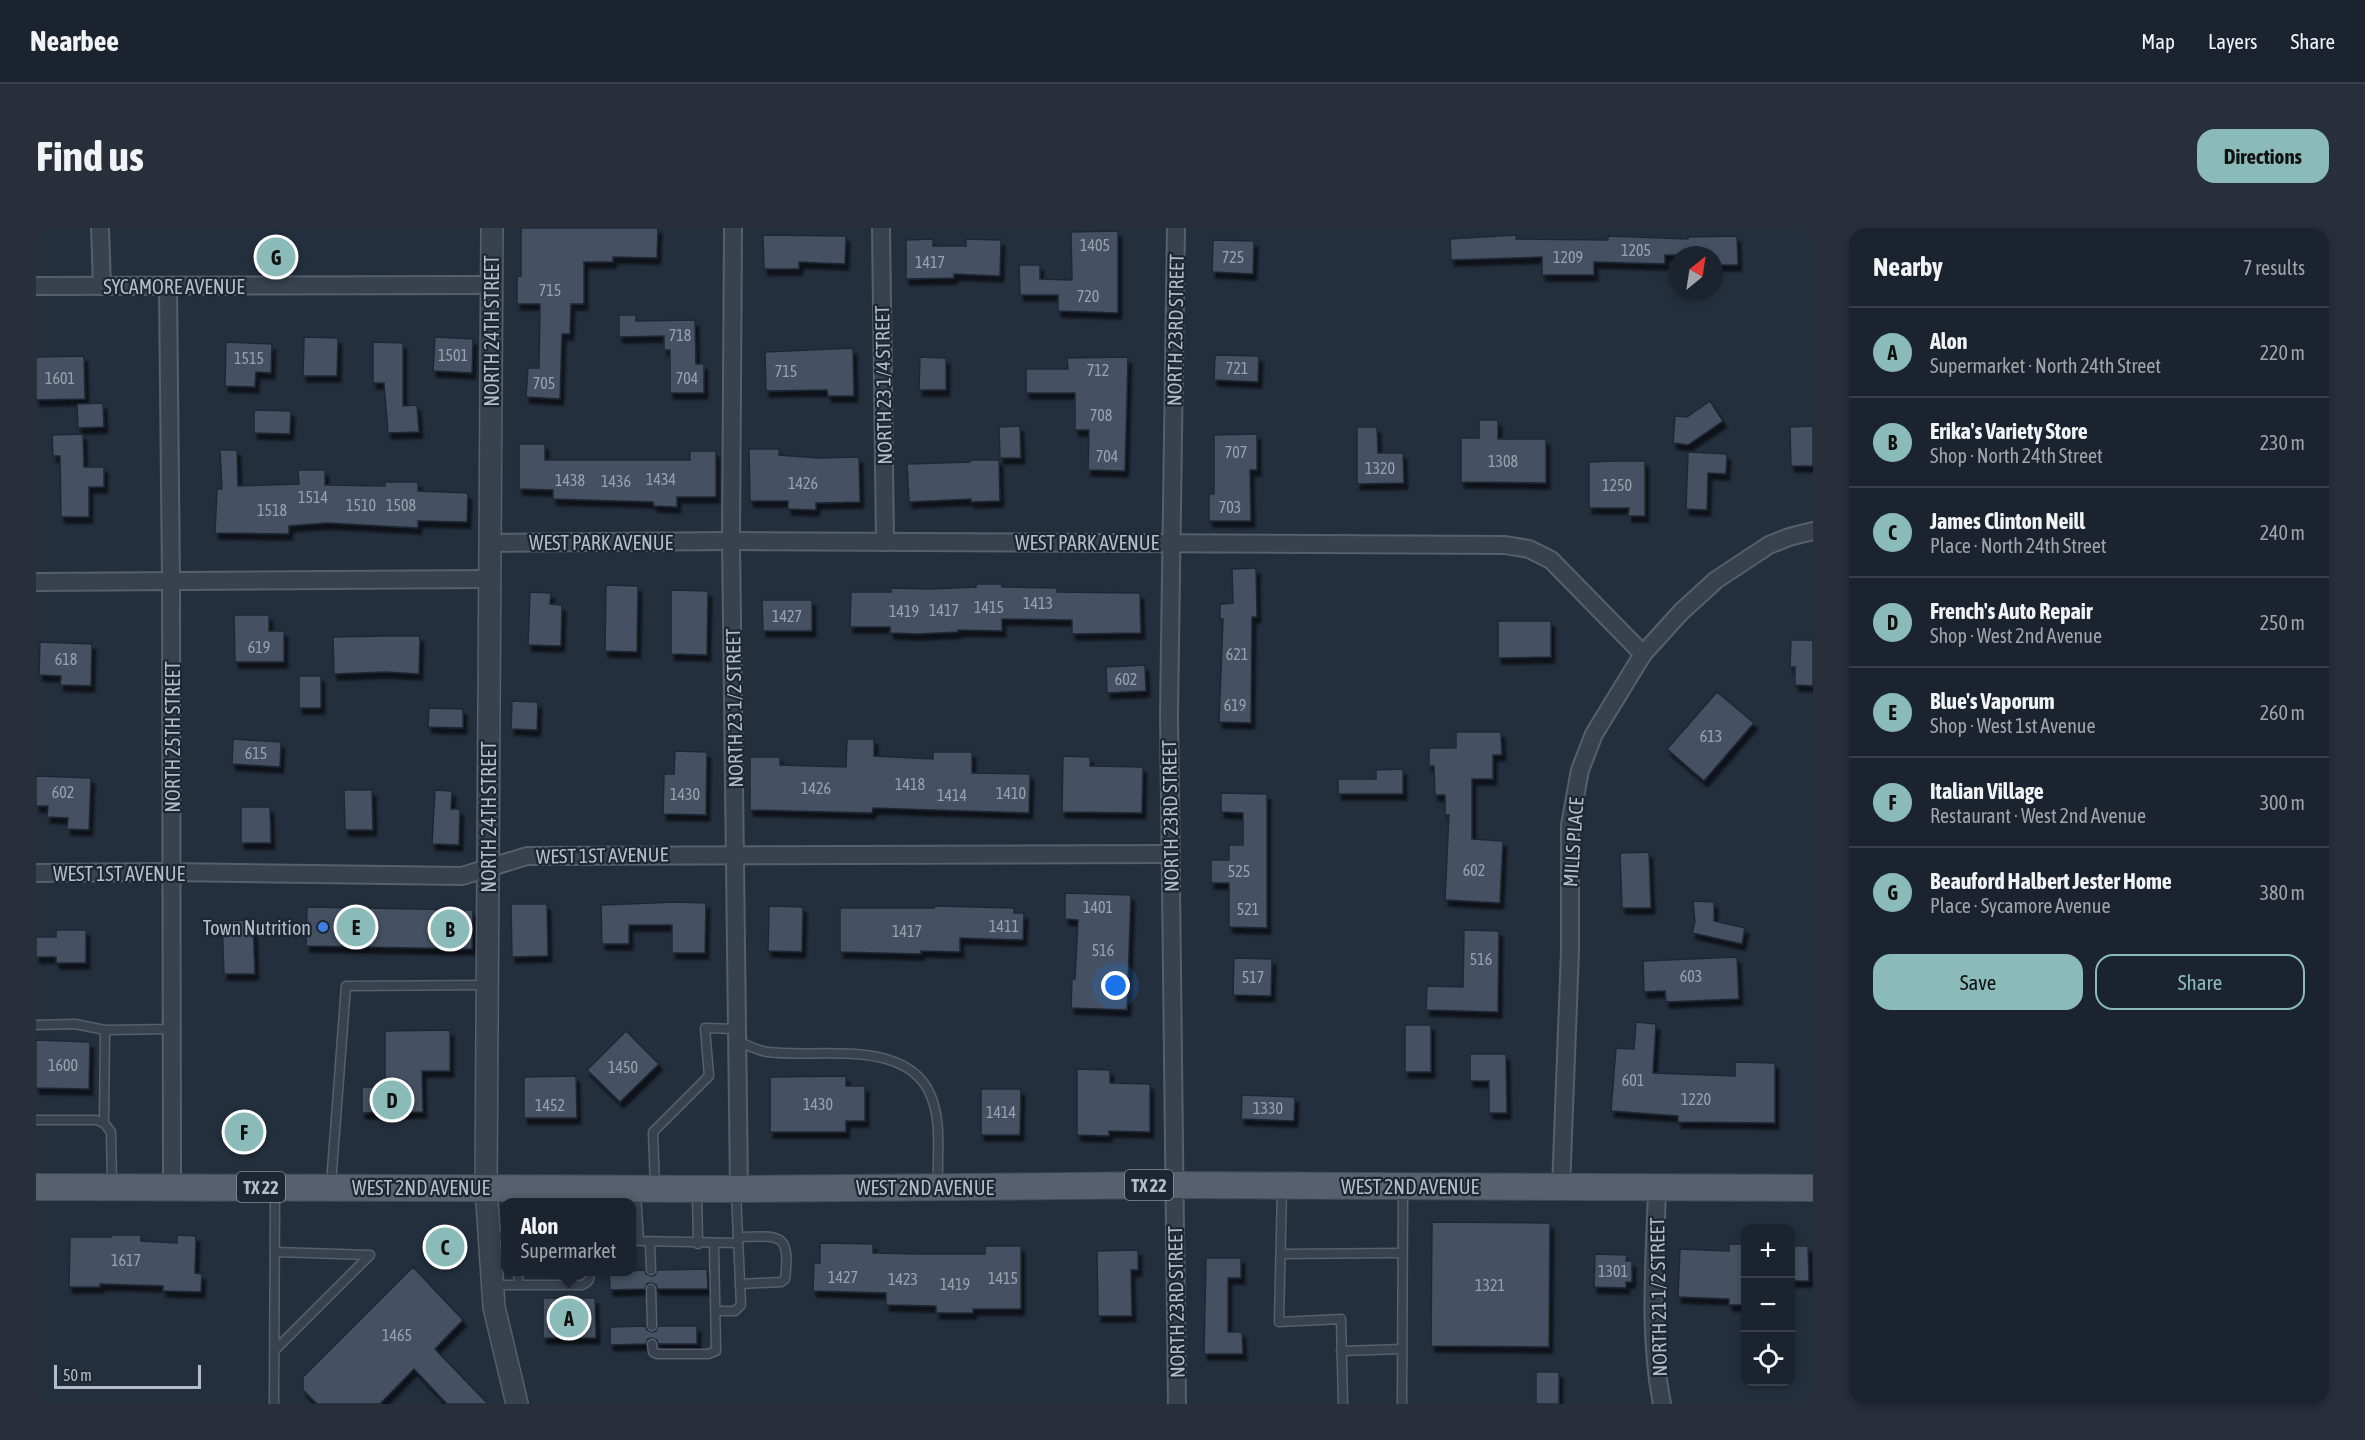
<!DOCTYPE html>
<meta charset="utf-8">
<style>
body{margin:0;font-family:"Asap Condensed",sans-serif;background:#282f3a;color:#f1f3f6}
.controls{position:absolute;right:18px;bottom:18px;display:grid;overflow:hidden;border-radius:12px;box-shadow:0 3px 9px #0003}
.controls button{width:54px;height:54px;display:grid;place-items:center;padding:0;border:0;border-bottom:2px solid #39404a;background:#1b232e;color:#f1f3f6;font:30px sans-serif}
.compass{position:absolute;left:1633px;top:18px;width:54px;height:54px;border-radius:50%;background:#1b232e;box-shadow:0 3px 9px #0003;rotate:30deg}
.scale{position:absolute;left:18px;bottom:15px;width:147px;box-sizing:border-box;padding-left:6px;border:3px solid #b4bcc9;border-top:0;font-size:16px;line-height:21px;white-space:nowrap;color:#b4bcc9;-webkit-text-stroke:4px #1d2633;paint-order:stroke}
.you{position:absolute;left:1080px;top:758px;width:21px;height:21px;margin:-15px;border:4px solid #fff;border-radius:50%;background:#1a73e8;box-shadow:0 0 0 9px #1a73e833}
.badge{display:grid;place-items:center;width:39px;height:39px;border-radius:50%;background:#8bbbb9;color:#111;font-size:20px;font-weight:700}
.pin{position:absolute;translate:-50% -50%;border:3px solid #fff;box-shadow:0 2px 6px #0006}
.popup{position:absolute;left:465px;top:970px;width:135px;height:78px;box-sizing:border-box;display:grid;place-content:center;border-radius:12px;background:#1b232e;filter:drop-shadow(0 2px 4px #0005);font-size:20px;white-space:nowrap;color:#a0a4aa}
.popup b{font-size:22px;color:#f1f3f6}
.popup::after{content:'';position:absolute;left:50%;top:100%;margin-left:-12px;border:12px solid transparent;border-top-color:#1b232e}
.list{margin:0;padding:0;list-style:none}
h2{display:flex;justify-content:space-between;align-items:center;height:78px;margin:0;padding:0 24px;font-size:26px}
h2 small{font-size:20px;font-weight:400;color:#a0a4aa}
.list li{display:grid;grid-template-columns:39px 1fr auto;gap:18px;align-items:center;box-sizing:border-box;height:90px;padding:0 24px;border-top:2px solid #39404a}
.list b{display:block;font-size:22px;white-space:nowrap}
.list p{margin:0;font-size:20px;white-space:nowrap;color:#a0a4aa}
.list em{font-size:20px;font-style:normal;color:#a0a4aa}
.actions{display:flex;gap:12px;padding:18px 24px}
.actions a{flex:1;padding:14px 0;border:2px solid #8bbbb9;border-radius:18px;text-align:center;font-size:21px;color:#8bbbb9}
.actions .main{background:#8bbbb9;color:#111}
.icon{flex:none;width:33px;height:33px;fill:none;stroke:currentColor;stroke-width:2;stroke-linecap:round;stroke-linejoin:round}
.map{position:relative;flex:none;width:1777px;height:1176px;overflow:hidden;border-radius:18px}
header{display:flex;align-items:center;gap:36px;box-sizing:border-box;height:84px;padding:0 30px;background:#1b232e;border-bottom:2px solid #39404a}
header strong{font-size:28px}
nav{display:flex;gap:33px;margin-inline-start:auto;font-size:21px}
.intro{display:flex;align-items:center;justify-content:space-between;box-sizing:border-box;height:144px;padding:0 36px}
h1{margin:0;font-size:42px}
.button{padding:15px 27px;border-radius:18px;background:#8bbbb9;color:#111;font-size:21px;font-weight:700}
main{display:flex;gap:36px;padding:0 36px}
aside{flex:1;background:#1b232e;border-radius:18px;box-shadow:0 3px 9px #0003}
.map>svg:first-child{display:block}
.building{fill:#455162;stroke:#1f2835;stroke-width:1.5;filter:url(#shadow)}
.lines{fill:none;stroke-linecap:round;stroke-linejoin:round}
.service-casing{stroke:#565f6c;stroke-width:11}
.minor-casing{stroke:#565f6c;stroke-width:20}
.tertiary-casing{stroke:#565f6c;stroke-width:24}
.primary-casing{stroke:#414a57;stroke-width:28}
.service{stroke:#38414e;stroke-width:8}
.minor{stroke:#38414e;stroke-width:16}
.tertiary{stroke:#38414e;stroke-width:21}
.primary{stroke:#56606e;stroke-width:26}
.shop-dot{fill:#3f7fe0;stroke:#1d2633;stroke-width:2}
.labels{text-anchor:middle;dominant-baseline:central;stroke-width:4.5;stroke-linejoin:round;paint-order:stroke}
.number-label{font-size:16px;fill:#98a1af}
.shield{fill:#1d2633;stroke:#878f9c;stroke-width:1.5}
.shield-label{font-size:18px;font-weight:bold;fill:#b4bcc9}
.street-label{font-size:20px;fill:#b4bcc9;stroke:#1d2633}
.poi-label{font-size:20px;fill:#b4bcc9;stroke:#1d2633;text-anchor:end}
</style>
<header>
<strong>Nearbee</strong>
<nav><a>Map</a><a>Layers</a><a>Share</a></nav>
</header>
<div class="intro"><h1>Find us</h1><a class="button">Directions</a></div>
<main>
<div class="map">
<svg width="1777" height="1176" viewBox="0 0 1777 1176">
<defs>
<filter id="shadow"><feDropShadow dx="3.5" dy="6" stdDeviation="1.5" flood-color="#0009"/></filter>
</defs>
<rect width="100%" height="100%" fill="#242f3e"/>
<g class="building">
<polygon points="485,0 622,0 621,30 577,29 577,34 548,34 548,76 535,76 534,106 526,106 524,171 490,169 492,140 503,140 504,76 481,76 481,48 485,48"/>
<polygon points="1082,3 1082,85 1022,83 1022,67 984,67 983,37 1004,37 1004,51 1036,52 1035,4"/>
<polygon points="727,7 810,8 809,36 763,34 763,41 728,41"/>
<polygon points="1480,7 1480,11 1572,12 1572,8 1652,11 1652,9 1701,8 1702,37 1678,37 1678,27 1629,27 1629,36 1558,34 1558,47 1506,47 1506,29 1415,32 1414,11"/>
<polygon points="897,11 897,18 930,18 930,11 965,12 964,48 918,46 918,50 870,51 870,12"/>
<polygon points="1177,12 1218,13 1217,46 1176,44"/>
<polygon points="583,87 600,87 600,93 659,92 660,136 668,136 668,165 634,165 634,122 628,122 628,108 583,109"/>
<polygon points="268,109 302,110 301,148 267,148"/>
<polygon points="399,109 437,111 436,145 397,143"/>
<polygon points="190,114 236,116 235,145 220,144 219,159 189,158"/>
<polygon points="337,114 367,115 367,178 381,177 383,204 352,205 348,155 337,155"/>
<polygon points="817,120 818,168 792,168 791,162 730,163 729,124"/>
<polygon points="1179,127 1223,128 1222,154 1178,152"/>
<polygon points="48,128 49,171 0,172 0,129"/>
<polygon points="884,129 910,130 910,162 883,162"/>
<polygon points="1092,129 1089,243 1052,242 1053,202 1039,202 1039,165 990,165 990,141 1032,141 1031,130"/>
<polygon points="1674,173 1687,193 1652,217 1637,215 1639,188 1651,189"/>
<polygon points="67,175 68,199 42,200 41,176"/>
<polygon points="218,182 255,183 254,206 218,205"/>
<polygon points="1443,192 1462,192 1462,211 1510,211 1510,255 1425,254 1425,210 1443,210"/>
<polygon points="984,198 985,230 964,230 963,199"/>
<polygon points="1777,198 1777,238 1755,238 1754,199"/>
<polygon points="1321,199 1341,199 1342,225 1367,225 1368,255 1321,256"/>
<polygon points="47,206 48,239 68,239 68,259 53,259 53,289 25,289 24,228 17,228 16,207"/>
<polygon points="1221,206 1221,242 1214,242 1215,293 1173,293 1173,266 1178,266 1178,207"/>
<polygon points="483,216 509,216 509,232 654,232 654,223 680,223 680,269 641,269 641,279 618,278 617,274 517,271 517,262 483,261"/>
<polygon points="713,221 743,221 743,227 782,230 823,229 824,274 780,275 780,282 752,281 752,273 714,273"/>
<polygon points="184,222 201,222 202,258 263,256 262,242 289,242 289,257 349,258 349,254 382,254 382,263 432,265 431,294 382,293 382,300 291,295 253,298 253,306 179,305 181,261 186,261"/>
<polygon points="1652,224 1691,226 1690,246 1672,245 1671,282 1650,281"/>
<polygon points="934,232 963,232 964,273 935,274 935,271 873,274 871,236 934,234"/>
<polygon points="1580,233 1609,233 1609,288 1592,288 1593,280 1553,280 1553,234"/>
<polygon points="1220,340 1221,389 1216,389 1215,495 1183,494 1187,391 1184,391 1184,376 1197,375 1196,341"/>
<polygon points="940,356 966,356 966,359 1021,360 1021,364 1104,365 1105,405 1036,406 1036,392 966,391 966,403 922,402 922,404 882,406 854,405 854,399 814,399 815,364 855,364 855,360 894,361 940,359"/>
<polygon points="570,357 602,358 601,424 569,423"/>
<polygon points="635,362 672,363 671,427 635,426"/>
<polygon points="494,364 515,365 514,376 526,377 525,418 492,417"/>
<polygon points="726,372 776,372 776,403 727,403"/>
<polygon points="198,387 233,387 233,403 248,403 248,434 199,434"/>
<polygon points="1462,393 1515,393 1515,429 1462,430"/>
<polygon points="350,408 384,408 383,446 350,444 298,446 297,409"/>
<polygon points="1755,412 1777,412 1777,458 1759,457 1759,439 1754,439"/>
<polygon points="4,414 56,416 55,458 24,457 25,448 3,447"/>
<polygon points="1109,437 1110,463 1071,465 1070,439"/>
<rect x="263" y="448" width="22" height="32"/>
<polygon points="1681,464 1718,495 1668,553 1631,521"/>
<polygon points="476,473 502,474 501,502 475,501"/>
<polygon points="393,480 427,481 427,500 392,499"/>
<polygon points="1420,504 1465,504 1466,527 1457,527 1457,551 1436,551 1436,611 1467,613 1464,675 1409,672 1413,587 1409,587 1409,567 1399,567 1398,538 1393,538 1393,520 1420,520"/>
<polygon points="197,511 245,514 244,539 196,536"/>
<polygon points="811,511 838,511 838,528 897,531 897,524 936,524 936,545 994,546 993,585 837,580 836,585 714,582 714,529 744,529 744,537 810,539"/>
<polygon points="639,523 671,524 670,587 627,586 628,546 638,546"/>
<polygon points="1027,528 1054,529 1054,538 1107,539 1106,585 1026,584"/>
<polygon points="1367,541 1367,566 1302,566 1302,551 1340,551 1340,542"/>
<polygon points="0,548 55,550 53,602 31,601 32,590 11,589 12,578 0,578"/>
<polygon points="308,562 336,562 337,602 309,602"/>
<polygon points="399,562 416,563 415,581 424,581 423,617 396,616"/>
<polygon points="1185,565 1231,566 1231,700 1193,699 1193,655 1175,655 1175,632 1193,632 1193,617 1207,617 1207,585 1185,584"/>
<polygon points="205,579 234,579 235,615 205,615"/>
<polygon points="1613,624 1615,680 1586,680 1584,625"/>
<polygon points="1029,665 1095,667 1091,782 1035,780 1036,751 1039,751 1042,692 1029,691"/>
<polygon points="1657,673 1678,674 1678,693 1709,700 1706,716 1656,705 1659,694"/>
<polygon points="641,674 670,675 669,725 636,725 636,697 593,697 593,716 566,716 565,677"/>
<polygon points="475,676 511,676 512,728 476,729"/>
<polygon points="733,678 767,679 766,724 732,723"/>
<polygon points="898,678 978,680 978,685 988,685 987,712 924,710 924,724 885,723 885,726 804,724 804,680 898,680"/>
<polygon points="271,679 437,682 436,721 270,718"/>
<polygon points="217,692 219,746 188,746 186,693"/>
<polygon points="20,702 50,702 50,735 20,735 20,729 0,729 0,709 20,709"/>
<polygon points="1428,702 1463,703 1462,784 1390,782 1391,758 1427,759"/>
<polygon points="1701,729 1703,771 1630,774 1629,763 1608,764 1607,733"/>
<polygon points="1198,730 1236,731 1235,768 1197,767"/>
<polygon points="1600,794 1620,796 1617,845 1699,848 1699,834 1739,835 1739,895 1642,894 1642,888 1575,883 1580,820 1598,821"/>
<rect x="1369" y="797" width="26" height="47"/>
<polygon points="414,802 414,843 386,843 387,884 326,885 326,859 349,859 349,803"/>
<polygon points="590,803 623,836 584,874 551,842"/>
<polygon points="0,812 54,814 53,861 0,860"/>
<polygon points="1434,826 1470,826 1471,885 1453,885 1453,853 1434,853"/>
<polygon points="1041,841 1074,842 1074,855 1114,856 1114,904 1073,903 1073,908 1041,907"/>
<polygon points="540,848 541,890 488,890 488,849"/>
<polygon points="810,848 810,858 829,858 829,893 810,893 810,904 734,904 734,849"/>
<polygon points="945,861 985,861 984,907 945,907"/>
<polygon points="1206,867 1259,869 1258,893 1205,891"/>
<polygon points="1396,994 1514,995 1513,1119 1395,1118"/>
<polygon points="75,1007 105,1007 105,1013 141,1015 141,1007 160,1008 159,1045 166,1046 165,1064 127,1063 127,1058 64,1056 64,1059 33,1059 34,1009 75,1009"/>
<polygon points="784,1015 837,1016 837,1025 884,1026 949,1026 949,1018 985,1018 985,1081 937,1081 937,1085 900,1085 900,1078 850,1077 850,1065 777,1063 778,1035 784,1035"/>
<polygon points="1693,1016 1710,1016 1710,1077 1693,1077 1693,1071 1642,1069 1644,1021 1693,1023"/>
<polygon points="1755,1018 1772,1018 1773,1053 1755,1053"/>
<polygon points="1102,1022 1102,1042 1095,1042 1096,1088 1062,1088 1061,1023"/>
<polygon points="1559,1026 1591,1027 1590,1033 1596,1033 1596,1054 1590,1054 1590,1060 1558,1059"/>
<polygon points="1170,1030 1205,1030 1205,1050 1192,1050 1192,1104 1206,1104 1207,1126 1168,1126"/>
<polygon points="377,1039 427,1092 399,1121 452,1176 411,1176 378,1141 344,1176 281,1176 267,1162 267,1149"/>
<polygon points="671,1041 672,1061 621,1061 620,1057 615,1055 611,1056 609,1061 574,1062 573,1044 609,1042 610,1046 615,1048 619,1047 621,1042"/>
<polygon points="507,1070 559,1070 560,1110 507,1110"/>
<polygon points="610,1098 611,1102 616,1104 620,1103 622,1098 661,1098 661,1116 622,1116 621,1112 616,1110 612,1111 610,1116 574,1117 574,1099"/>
<rect x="1500" y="1144" width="23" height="32"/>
</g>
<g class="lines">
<defs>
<g id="service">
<polyline points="0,797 39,796 69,802"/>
<path d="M702 813C711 817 722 823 732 824 784 831 880 807 898 877 905 901 901 931 902 956"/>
<polyline points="0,892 60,892 68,895 75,904 76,955"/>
<polyline points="68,895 69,802 136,801"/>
<polyline points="295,956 310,758 451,757"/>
<polyline points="619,959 617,904 673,848 669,800 702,801"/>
<polyline points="1246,960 1243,1094 1305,1091 1307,1176"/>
<polyline points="600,964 603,1013 702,1015"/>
<polyline points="661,964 662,1016"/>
<polyline points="453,1008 470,1008"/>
<path d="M702 1009C743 1008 755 1003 749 1051L745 1054 704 1056"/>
<polyline points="614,1015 615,1042"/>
<polyline points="1245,1026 1366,1025"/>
<polyline points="482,1044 483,1057"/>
<path d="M456 1057H546C553 1054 554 1051 554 1044"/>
<polyline points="615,1061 616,1098"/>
<polyline points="680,1083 699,1083 705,1077 700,964"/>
<polyline points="616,1116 617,1124 621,1126 672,1126 680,1123 678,1016"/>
<polyline points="239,1122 334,1027 239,1024"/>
<polyline points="1305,1123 1366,1121"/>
<polyline points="238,1176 239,962"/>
<polyline points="1366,1176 1367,962"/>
</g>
<g id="minor">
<polyline points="64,0 66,58"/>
<polyline points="697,0 695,313 703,960"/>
<polyline points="845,0 849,314"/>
<polyline points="1140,0 1133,486 1141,1176"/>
<polyline points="0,58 455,57"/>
<polyline points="132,59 135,353 136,959"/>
<polyline points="453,315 695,313 1469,317 1493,321 1515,332 1607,426"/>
<polyline points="0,354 453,351"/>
<polyline points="0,645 136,644 426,648 491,628 1134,626"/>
<polyline points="1525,960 1534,723 1534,597 1544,542 1558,506 1607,426 1645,384 1680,352 1733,317 1753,309 1777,303"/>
<path d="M1621 961C1619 1032 1612 1106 1626 1176"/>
</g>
<polyline id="tertiary" points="456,0 450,960 458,1079 481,1176"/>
<polyline id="primary" points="0,959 700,961 1139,957 1777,960"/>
</defs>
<use href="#service" class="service-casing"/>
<use href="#minor" class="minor-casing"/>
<use href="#tertiary" class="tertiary-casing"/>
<use href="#primary" class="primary-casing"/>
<use href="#service" class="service"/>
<use href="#minor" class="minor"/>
<use href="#tertiary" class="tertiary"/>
<use href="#primary" class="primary"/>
</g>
<circle class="shop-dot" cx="287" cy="699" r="6"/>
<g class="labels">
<g class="number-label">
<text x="1059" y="17">1405</text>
<text x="1600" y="22">1205</text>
<text x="1197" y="29">725</text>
<text x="1532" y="29">1209</text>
<text x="894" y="34">1417</text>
<text x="514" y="62">715</text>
<text x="1052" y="68">720</text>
<text x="644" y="107">718</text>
<text x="417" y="127">1501</text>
<text x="213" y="130">1515</text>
<text x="1201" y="140">721</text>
<text x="1062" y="142">712</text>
<text x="750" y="143">715</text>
<text x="24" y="150">1601</text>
<text x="651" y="150">704</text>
<text x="508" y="155">705</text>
<text x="1065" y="187">708</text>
<text x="1200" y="224">707</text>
<text x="1071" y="228">704</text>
<text x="1467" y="233">1308</text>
<text x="1344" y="240">1320</text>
<text x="625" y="251">1434</text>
<text x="534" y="252">1438</text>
<text x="580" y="253">1436</text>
<text x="767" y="255">1426</text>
<text x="1581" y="257">1250</text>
<text x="277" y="269">1514</text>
<text x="325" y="277">1510</text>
<text x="365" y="277">1508</text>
<text x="1194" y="279">703</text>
<text x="236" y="282">1518</text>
<text x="1002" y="375">1413</text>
<text x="953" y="379">1415</text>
<text x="908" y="382">1417</text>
<text x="868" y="383">1419</text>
<text x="751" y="388">1427</text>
<text x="223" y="419">619</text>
<text x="1201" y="426">621</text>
<text x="30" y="431">618</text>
<text x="1090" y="451">602</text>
<text x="1199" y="477">619</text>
<text x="1675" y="508">613</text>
<text x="220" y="525">615</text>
<text x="874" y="556">1418</text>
<text x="780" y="560">1426</text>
<text x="27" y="564">602</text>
<text x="975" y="565">1410</text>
<text x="649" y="566">1430</text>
<text x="916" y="567">1414</text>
<text x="1438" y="642">602</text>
<text x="1203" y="643">525</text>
<text x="1062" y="679">1401</text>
<text x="1212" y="681">521</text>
<text x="968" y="698">1411</text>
<text x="871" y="703">1417</text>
<text x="1067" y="722">516</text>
<text x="1445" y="731">516</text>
<text x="1655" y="748">603</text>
<text x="1217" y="749">517</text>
<text x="27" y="837">1600</text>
<text x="587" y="839">1450</text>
<text x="1597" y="852">601</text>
<text x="1660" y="871">1220</text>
<text x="782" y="876">1430</text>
<text x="514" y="877">1452</text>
<text x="1232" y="880">1330</text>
<text x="965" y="884">1414</text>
<text x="90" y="1032">1617</text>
<text x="1577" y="1043">1301</text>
<text x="807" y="1049">1427</text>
<text x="967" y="1050">1415</text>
<text x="867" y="1051">1423</text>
<text x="919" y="1056">1419</text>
<text x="1454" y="1057">1321</text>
<text x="361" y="1107">1465</text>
</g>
<g class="shield">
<rect x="1089" y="942" width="48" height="30" rx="4.5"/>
<rect x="201" y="944" width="48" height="30" rx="4.5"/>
</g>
<g class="shield-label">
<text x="1113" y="957">TX 22</text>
<text x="225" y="959">TX 22</text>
</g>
<g class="street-label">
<text x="138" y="58">SYCAMORE AVENUE</text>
<text transform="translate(1139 102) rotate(-89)">NORTH 23RD STREET</text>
<text transform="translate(455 103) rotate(-90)">NORTH 24TH STREET</text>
<text transform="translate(847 157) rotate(-91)">NORTH 23 1/4 STREET</text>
<text x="565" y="314">WEST PARK AVENUE</text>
<text x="1051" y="314">WEST PARK AVENUE</text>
<text transform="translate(698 480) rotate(-91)">NORTH 23 1/2 STREET</text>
<text transform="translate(136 509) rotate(-90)">NORTH 25TH STREET</text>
<text transform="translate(1134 588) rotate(-91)">NORTH 23RD STREET</text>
<text transform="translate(452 589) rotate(-90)">NORTH 24TH STREET</text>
<text transform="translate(1537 614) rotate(-86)">MILLS PLACE</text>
<text transform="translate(566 627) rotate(-1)">WEST 1ST AVENUE</text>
<text x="83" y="645">WEST 1ST AVENUE</text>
<text x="1374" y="958">WEST 2ND AVENUE</text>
<text x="385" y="959">WEST 2ND AVENUE</text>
<text x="889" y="959">WEST 2ND AVENUE</text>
<text transform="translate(1622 1069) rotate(-91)">NORTH 21 1/2 STREET</text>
<text transform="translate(1140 1074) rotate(-91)">NORTH 23RD STREET</text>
</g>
<g class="poi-label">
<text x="275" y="699">Town Nutrition</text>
</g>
</g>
</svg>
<div class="controls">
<button>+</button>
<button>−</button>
<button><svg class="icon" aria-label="locate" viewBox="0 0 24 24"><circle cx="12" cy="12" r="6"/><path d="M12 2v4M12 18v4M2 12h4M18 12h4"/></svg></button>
</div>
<svg class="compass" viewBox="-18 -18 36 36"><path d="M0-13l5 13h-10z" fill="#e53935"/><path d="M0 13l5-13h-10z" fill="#a0a4aa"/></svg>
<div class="scale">50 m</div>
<div class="you"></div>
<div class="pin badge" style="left:533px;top:1090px">A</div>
<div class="popup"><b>Alon</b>Supermarket</div>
<div class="pin badge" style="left:414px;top:701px">B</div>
<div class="pin badge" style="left:409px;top:1019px">C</div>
<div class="pin badge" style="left:356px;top:872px">D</div>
<div class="pin badge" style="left:320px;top:699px">E</div>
<div class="pin badge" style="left:208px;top:904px">F</div>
<div class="pin badge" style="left:240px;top:29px">G</div>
</div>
<aside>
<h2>Nearby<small>7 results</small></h2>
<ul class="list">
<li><span class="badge">A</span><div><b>Alon</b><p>Supermarket · North 24th Street</p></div><em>220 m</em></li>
<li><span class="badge">B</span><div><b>Erika's Variety Store</b><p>Shop · North 24th Street</p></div><em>230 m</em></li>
<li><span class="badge">C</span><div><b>James Clinton Neill</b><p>Place · North 24th Street</p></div><em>240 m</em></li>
<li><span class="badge">D</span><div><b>French's Auto Repair</b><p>Shop · West 2nd Avenue</p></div><em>250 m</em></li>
<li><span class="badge">E</span><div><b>Blue's Vaporum</b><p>Shop · West 1st Avenue</p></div><em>260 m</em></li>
<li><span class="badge">F</span><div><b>Italian Village</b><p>Restaurant · West 2nd Avenue</p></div><em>300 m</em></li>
<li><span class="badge">G</span><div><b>Beauford Halbert Jester Home</b><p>Place · Sycamore Avenue</p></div><em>380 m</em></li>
</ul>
<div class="actions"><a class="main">Save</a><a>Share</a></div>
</aside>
</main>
